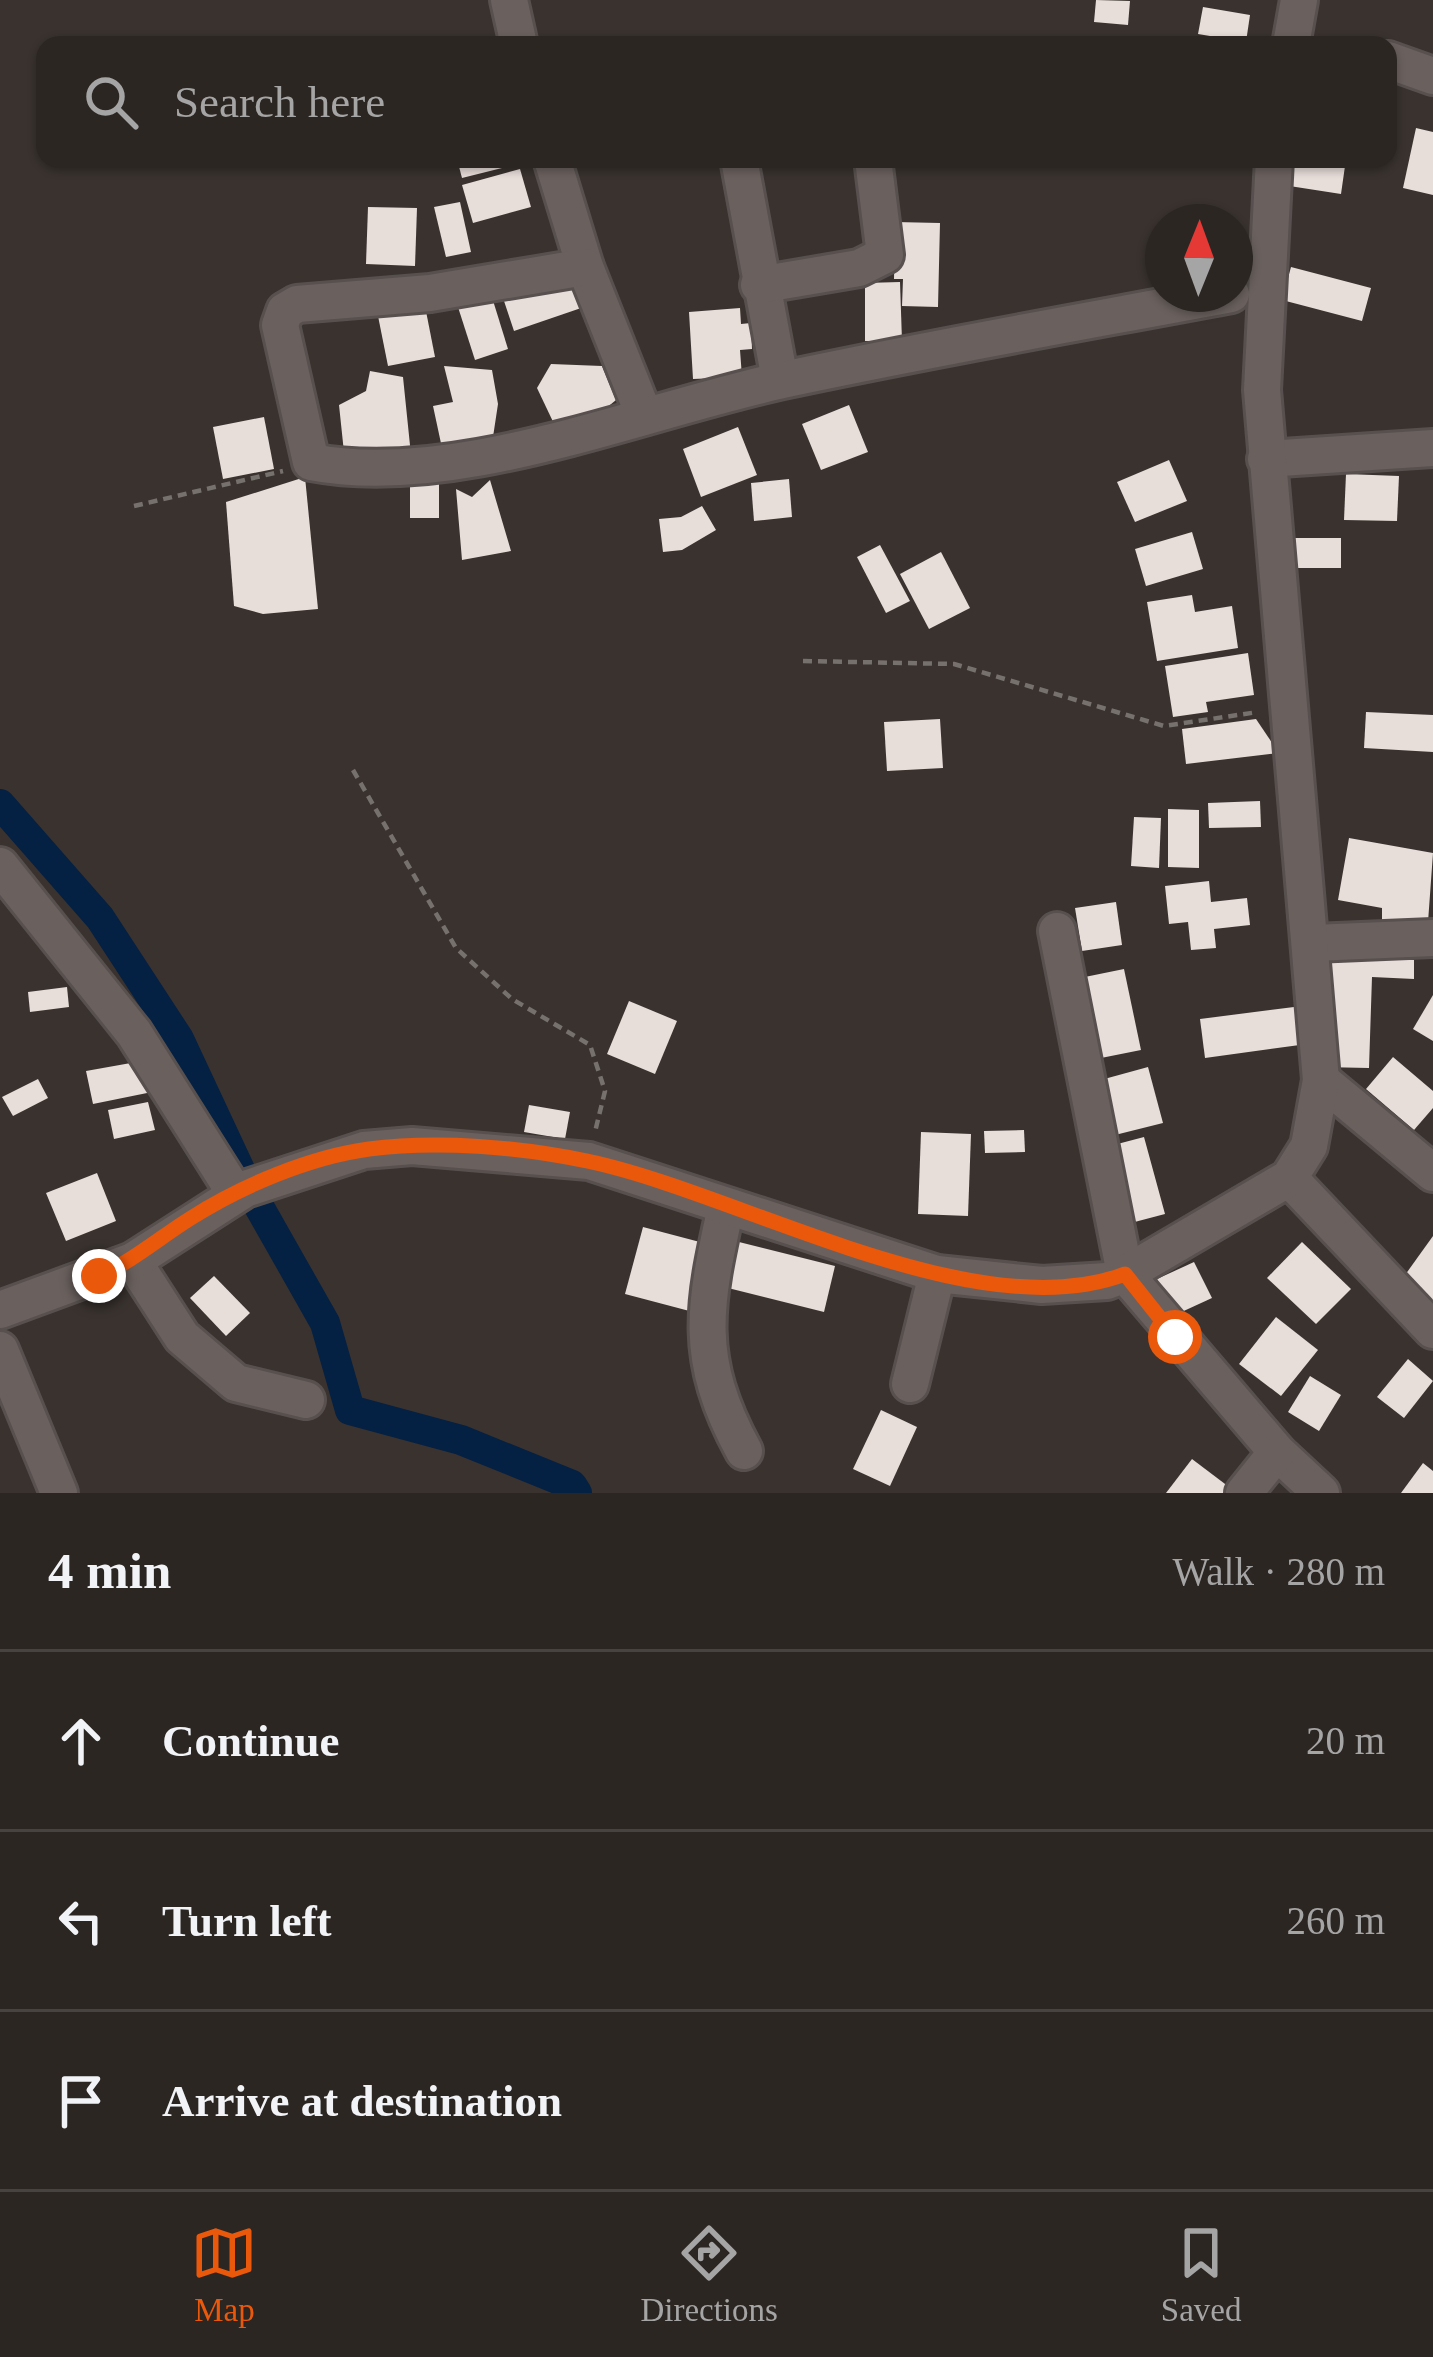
<!DOCTYPE html>
<meta charset="utf-8">
<style>
body{margin:0;font-family:Georgia,serif;background:#332e2a;color:#f1f3f6}
.compass{position:absolute;left:1145px;top:204px;width:108px;height:108px;border-radius:50%;background:#2b2622;box-shadow:0 3px 9px #0004;rotate:1deg}
.stop{position:absolute;width:36px;height:36px;margin:-27px;border:9px solid #ea580c;border-radius:50%;background:#fff}
.stop.end{background:#ea580c;border-color:#fff;box-shadow:0 3px 12px #0008}
.list{margin:0;padding:0;list-style:none}
h2{display:flex;justify-content:space-between;align-items:center;height:156px;margin:0;padding:0 48px;font-size:51px}
h2 small{font-size:39px;font-weight:400;color:#a6a5a5}
.list li{display:grid;grid-template-columns:78px 1fr auto;gap:36px;align-items:center;box-sizing:border-box;height:180px;padding:0 48px;border-top:3px solid #474340}
.list b{display:block;font-size:45px;white-space:nowrap}
.list em{font-size:39px;font-style:normal;color:#a6a5a5}
.icon{flex:none;width:66px;height:66px;fill:none;stroke:currentColor;stroke-width:2;stroke-linecap:round;stroke-linejoin:round}
.map{position:relative;flex:none;width:1433px;height:1493px;overflow:hidden}
.search{position:absolute;background:#2b2622;box-shadow:0 3px 9px #0004;left:36px;right:36px;top:36px;height:132px;display:flex;align-items:center;gap:30px;box-sizing:border-box;padding:0 42px;border-radius:24px;color:#a6a5a5;font-size:45px}
.sheet{height:696px;background:#2b2622}
nav{display:flex;justify-content:space-around;align-items:center;box-sizing:border-box;height:168px;border-top:3px solid #474340;background:#2b2622;font-size:33px;color:#a6a5a5}
nav a{display:grid;justify-items:center;gap:6px}
nav .on{color:#ea580c}
.map>svg:first-child{display:block}
.lines{fill:none;stroke-linecap:round;stroke-linejoin:round}
.canal{stroke:#042043;stroke-width:30}
.building{fill:#e7ddd9}
.minor-casing{stroke:#57504e;stroke-width:42}
.path{stroke:#77716e;stroke-width:4.5;stroke-dasharray:9 6;stroke-linecap:butt}
.minor{stroke:#6a615e;stroke-width:36}
.route{stroke:#ea580c;stroke-width:15}
</style>
<div class="map">
<svg width="1433" height="1493" viewBox="0 0 1433 1493">
<rect width="100%" height="100%" fill="#39322e"/>
<g class="lines">
<polyline class="canal" points="0,804 100,918 179,1039 249,1189 325,1323 350,1410 461,1440 572,1485 577,1493"/>
</g>
<g class="building">
<polygon points="1096,0 1130,1 1128,25 1094,22"/>
<polygon points="1203,7 1250,15 1246,42 1198,34"/>
<polygon points="1416,128 1433,132 1433,195 1403,188"/>
<polygon points="457,159 508,159 510,166 462,178"/>
<polygon points="1301,159 1346,159 1341,194 1283,185 1286,165 1300,167"/>
<polygon points="520,169 531,207 473,223 462,185"/>
<polygon points="460,202 471,252 446,257 434,207"/>
<polygon points="368,207 417,208 415,266 366,264"/>
<polygon points="895,222 940,223 938,307 902,306 903,279 894,279"/>
<polygon points="1291,267 1371,288 1362,321 1282,300"/>
<polygon points="575,273 587,306 514,331 503,298"/>
<polygon points="900,282 902,341 865,341 865,283"/>
<polygon points="491,294 508,349 475,360 457,304"/>
<polygon points="424,301 435,357 388,366 377,311"/>
<polygon points="740,308 741,324 751,323 752,349 740,350 742,377 693,379 689,312"/>
<polygon points="551,364 602,366 616,400 593,419 556,428 537,388"/>
<polygon points="444,366 492,370 498,404 493,437 442,448 433,406 453,402"/>
<polygon points="370,371 403,377 411,455 345,462 339,405 366,391"/>
<polygon points="849,405 868,452 821,470 802,424"/>
<polygon points="264,417 274,469 223,479 213,427"/>
<polygon points="738,427 757,475 701,497 683,449"/>
<polygon points="1169,460 1187,501 1135,522 1117,482"/>
<polygon points="1346,474 1399,476 1397,521 1344,520"/>
<polygon points="305,477 318,609 263,614 234,606 226,502"/>
<polygon points="789,479 792,517 754,521 751,483"/>
<polygon points="490,480 511,551 462,560 456,489 472,497"/>
<rect x="410" y="482" width="29" height="36"/>
<polygon points="702,506 716,530 682,550 663,552 659,519 681,517"/>
<polygon points="1192,532 1203,569 1146,586 1135,549"/>
<rect x="1281" y="538" width="60" height="30"/>
<polygon points="880,545 910,601 886,613 857,557"/>
<polygon points="941,552 970,608 929,629 900,574"/>
<polygon points="1192,595 1195,612 1232,606 1238,648 1157,661 1147,602"/>
<polygon points="1248,653 1254,695 1206,702 1208,712 1173,717 1165,666"/>
<polygon points="1366,712 1433,715 1433,752 1364,748"/>
<polygon points="940,719 943,768 887,771 884,722"/>
<polygon points="1256,719 1279,753 1186,764 1182,729"/>
<polygon points="1260,801 1261,827 1209,828 1208,803"/>
<polygon points="1168,809 1199,810 1199,868 1168,867"/>
<polygon points="1134,817 1161,818 1159,868 1131,866"/>
<polygon points="1349,838 1433,853 1427,936 1382,922 1382,908 1338,900"/>
<polygon points="1209,881 1211,902 1247,898 1250,925 1214,929 1216,948 1191,950 1188,922 1169,924 1165,886"/>
<polygon points="1116,902 1122,945 1082,951 1075,908"/>
<polygon points="1326,957 1414,960 1414,979 1372,977 1369,1068 1322,1067"/>
<polygon points="1124,969 1141,1050 1091,1060 1075,979"/>
<polygon points="67,987 69,1007 30,1012 28,992"/>
<polygon points="1433,995 1433,1041 1413,1029"/>
<polygon points="629,1001 677,1021 655,1074 607,1054"/>
<polygon points="1302,1006 1307,1044 1205,1058 1200,1019"/>
<polygon points="1393,1057 1433,1091 1433,1108 1414,1130 1366,1089"/>
<polygon points="142,1061 152,1092 93,1104 86,1071"/>
<polygon points="1148,1067 1163,1123 1111,1136 1097,1081"/>
<polygon points="38,1079 48,1098 13,1116 2,1097"/>
<polygon points="148,1102 155,1130 114,1139 108,1110"/>
<polygon points="529,1105 570,1112 565,1139 524,1132"/>
<polygon points="1024,1130 1025,1152 985,1153 984,1131"/>
<polygon points="921,1132 971,1134 968,1216 918,1214"/>
<polygon points="1144,1137 1165,1214 1127,1224 1106,1147"/>
<polygon points="97,1173 116,1221 66,1241 46,1193"/>
<polygon points="643,1227 715,1246 697,1313 625,1294"/>
<polygon points="1433,1236 1433,1305 1400,1282"/>
<polygon points="731,1240 835,1266 824,1312 720,1286"/>
<polygon points="1302,1242 1351,1289 1316,1324 1267,1278"/>
<polygon points="1194,1262 1212,1298 1175,1315 1157,1279"/>
<polygon points="214,1276 250,1313 226,1336 190,1298"/>
<polygon points="1276,1317 1318,1350 1281,1396 1239,1364"/>
<polygon points="1408,1359 1433,1381 1404,1418 1377,1397"/>
<polygon points="1310,1376 1341,1395 1319,1431 1288,1412"/>
<polygon points="881,1410 917,1427 890,1486 853,1469"/>
<polygon points="1192,1459 1233,1490 1231,1493 1166,1493"/>
<polygon points="1423,1463 1433,1471 1433,1493 1401,1493"/>
</g>
<g class="lines">
<defs>
<g id="minor">
<polyline points="509,0 519,45"/>
<polyline points="1291,45 1299,0"/>
<polyline points="1388,60 1433,76"/>
<polyline points="552,159 585,267 644,415"/>
<polyline points="739,159 780,380"/>
<path d="M585 267 430 293 297 304 285 311 280 325 311 462C454 490 640 411 783 380 932 348 1082 322 1231 294"/>
<polyline points="759,285 859,268 885,255 873,159"/>
<polyline points="1266,459 1433,448"/>
<polyline points="0,866 134,1033 235,1193"/>
<polyline points="1057,931 1125,1274 1277,1452 1321,1493"/>
<polyline points="1313,943 1433,938"/>
<polyline points="1321,1080 1433,1173"/>
<polyline points="1289,1178 1433,1330"/>
<path d="M726 1207C704 1306 693 1358 744 1451"/>
<polyline points="133,1261 182,1337 236,1383 306,1400"/>
<polyline points="0,1310 133,1261 245,1189 364,1150 412,1146 589,1161 937,1274 1042,1285 1107,1281 1125,1274 1289,1178 1309,1146 1321,1080 1262,390 1274,159"/>
<polyline points="0,1350 59,1493"/>
<polyline points="910,1384 937,1274"/>
<polyline points="1244,1493 1277,1452"/>
</g>
</defs>
<use href="#minor" class="minor-casing"/>
<g class="path">
<polyline points="134,506 283,471"/>
<polyline points="803,661 954,664 1164,726 1258,712"/>
<polyline points="353,770 456,948 512,999 590,1045 605,1091 595,1132"/>
</g>
<use href="#minor" class="minor"/>
</g>
<g class="lines">
<path class="route" d="M99 1276C133 1261 159 1238 191 1218 241 1186 310 1157 369 1149 438 1140 519 1147 587 1161 737 1192 975 1331 1125 1274L1175 1337"/>
</g>
</svg>
<svg class="compass" viewBox="-18 -18 36 36"><path d="M0-13l5 13h-10z" fill="#e53935"/><path d="M0 13l5-13h-10z" fill="#a6a5a5"/></svg>
<div class="stop" style="left:1175px;top:1337px"></div>
<div class="stop end" style="left:99px;top:1276px"></div>
<div class="search"><svg class="icon" aria-label="search" viewBox="0 0 24 24"><circle cx="10" cy="10" r="6"/><path d="M15 15l6 6"/></svg>Search here</div>
</div>
<section class="sheet">
<h2>4 min<small>Walk · 280 m</small></h2>
<ul class="list">
<li><svg class="icon" aria-label="ahead" viewBox="0 0 24 24"><path d="M12 20V5M6 11l6-6 6 6"/></svg><div><b>Continue</b></div><em>20 m</em></li>
<li><svg class="icon" aria-label="left" viewBox="0 0 24 24"><path d="M17 20v-9H6M10 6l-5 5 5 5"/></svg><div><b>Turn left</b></div><em>260 m</em></li>
<li><svg class="icon" aria-label="arrive" viewBox="0 0 24 24"><path d="M6 21V4h12l-3 4 3 4H6"/></svg><div><b>Arrive at destination</b></div></li>
</ul>
</section>
<nav>
<a class="on"><svg class="icon" aria-label="map" viewBox="0 0 24 24"><path d="M3 6l6-2 6 2 6-2v14l-6 2-6-2-6 2zM9 4v14M15 6v14"/></svg>Map</a>
<a><svg class="icon" aria-label="directions" viewBox="0 0 24 24"><path d="M12 3l9 9-9 9-9-9zM9 14v-3h6M13 9l2 2-2 2"/></svg>Directions</a>
<a><svg class="icon" aria-label="saved" viewBox="0 0 24 24"><path d="M7 4h10v16l-5-4-5 4z"/></svg>Saved</a>
</nav>
